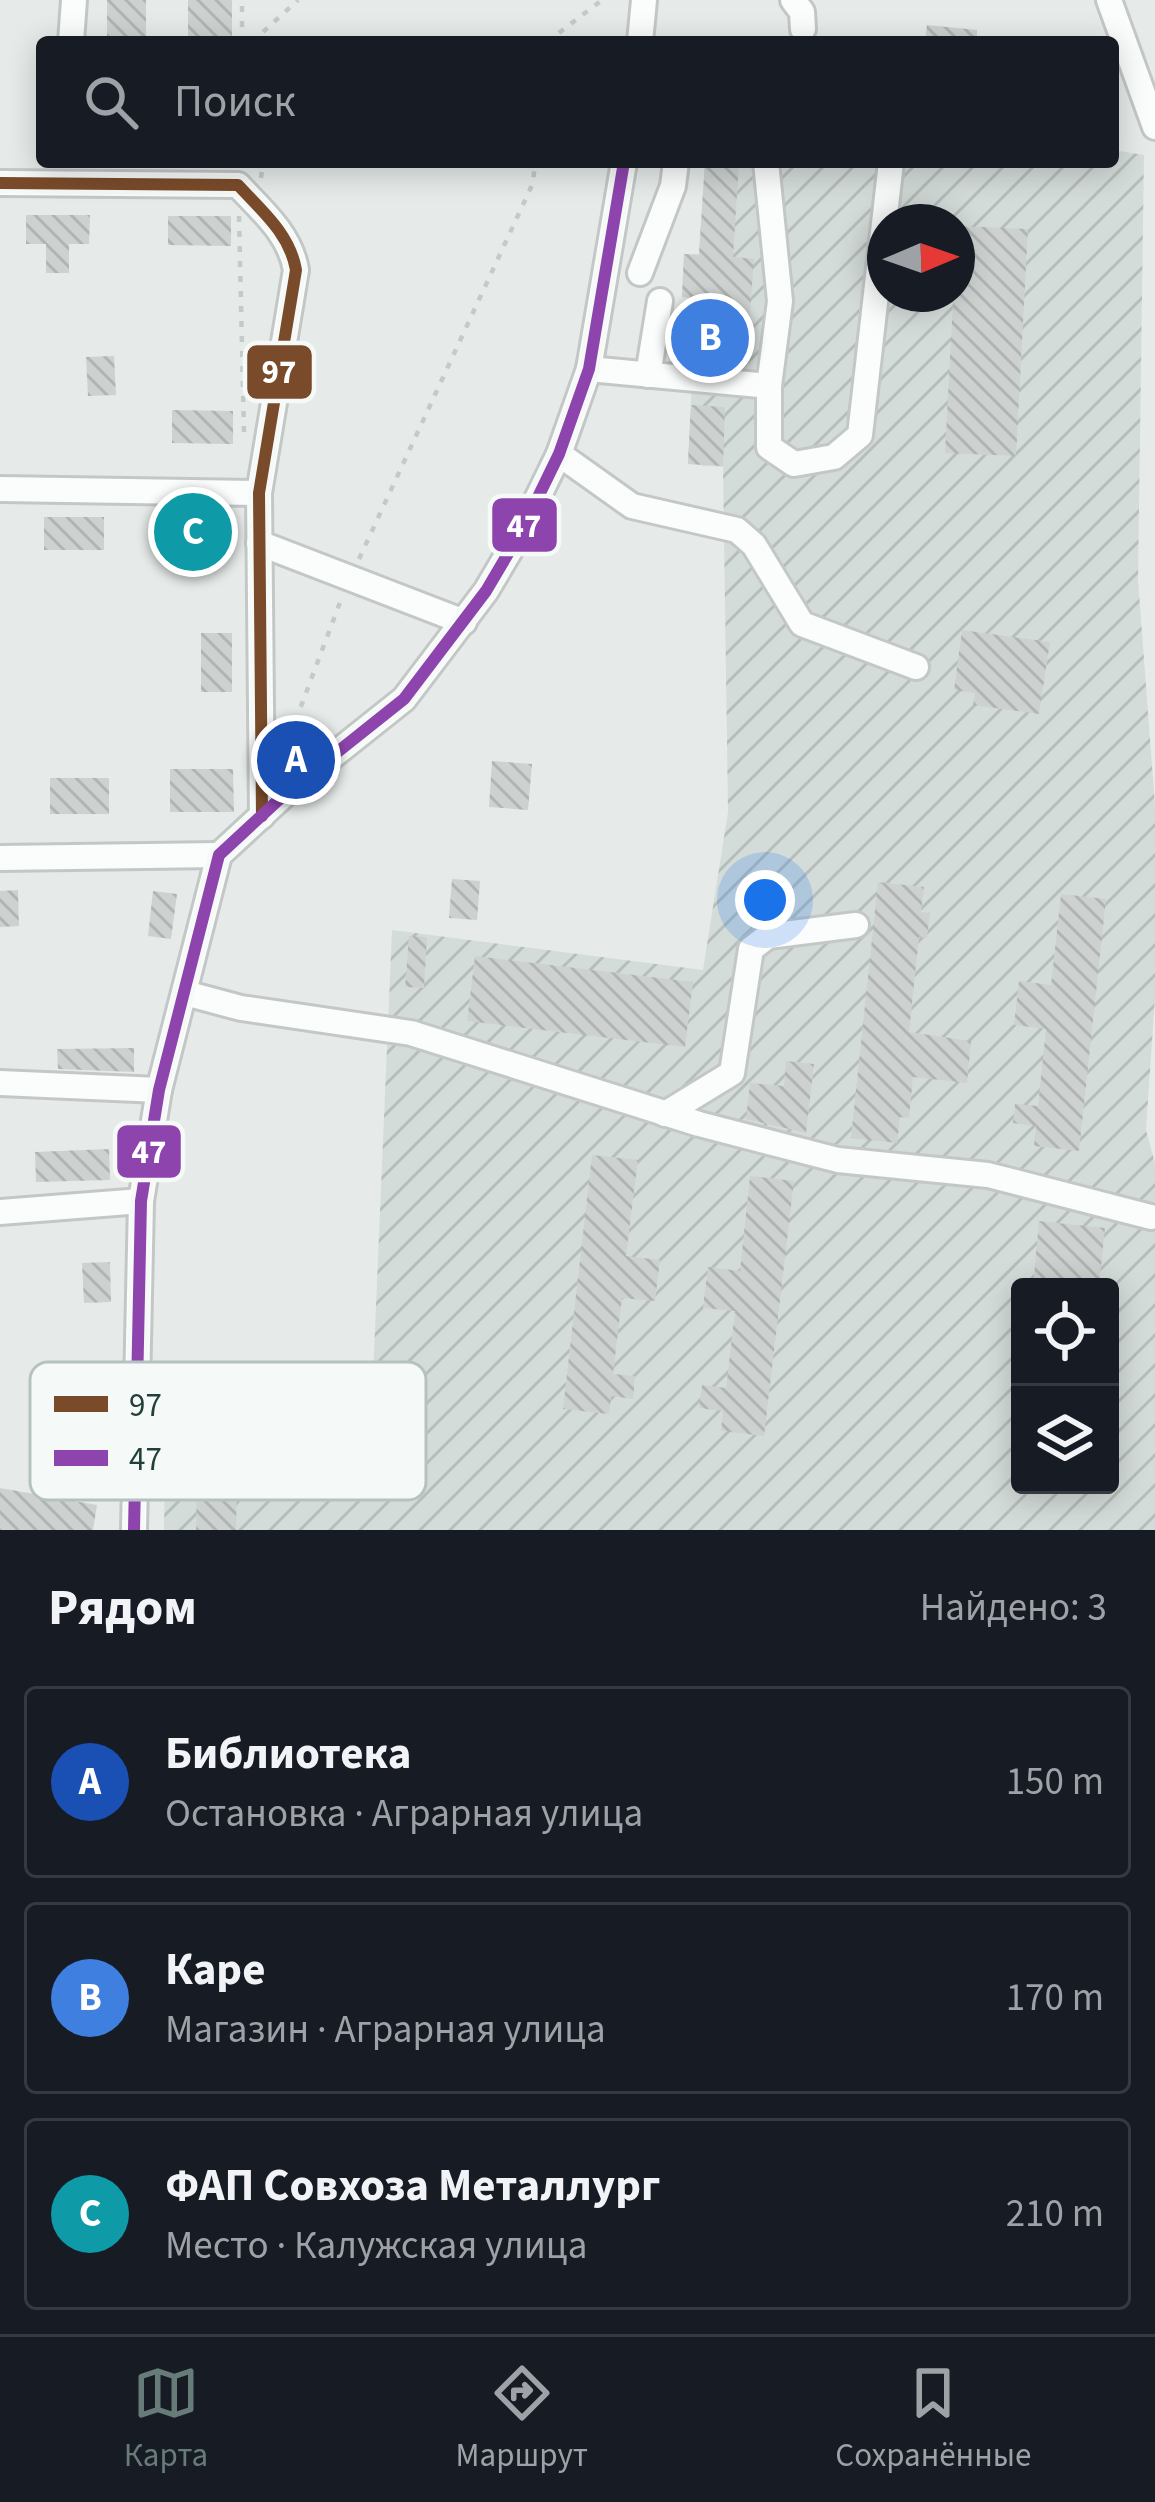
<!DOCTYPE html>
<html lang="ru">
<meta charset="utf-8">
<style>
body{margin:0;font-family:"Source Sans 3",sans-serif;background:#20242c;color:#f1f3f6}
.controls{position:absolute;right:36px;bottom:36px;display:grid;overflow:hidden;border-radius:12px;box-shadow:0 6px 30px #0003}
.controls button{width:108px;height:108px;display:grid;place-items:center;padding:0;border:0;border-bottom:3px solid #363941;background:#171b24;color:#f1f3f6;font:60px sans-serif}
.compass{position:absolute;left:867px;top:204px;width:108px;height:108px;border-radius:50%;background:#171b24;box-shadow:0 6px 30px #0003;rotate:88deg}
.you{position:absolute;left:765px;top:900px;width:42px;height:42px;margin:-30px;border:9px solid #fff;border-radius:50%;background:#1a73e8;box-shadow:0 0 0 18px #1a73e833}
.badge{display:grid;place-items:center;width:78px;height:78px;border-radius:50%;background:#677b78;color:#fff;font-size:39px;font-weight:700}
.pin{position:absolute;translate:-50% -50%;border:6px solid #fff;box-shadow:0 3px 12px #0006}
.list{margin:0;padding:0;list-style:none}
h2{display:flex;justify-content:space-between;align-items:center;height:156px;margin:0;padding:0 48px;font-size:51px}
h2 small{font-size:39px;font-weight:400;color:#9ea1a6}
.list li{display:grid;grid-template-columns:78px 1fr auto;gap:36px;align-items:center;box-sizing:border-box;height:192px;margin:0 24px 24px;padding:0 24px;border:3px solid #363941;border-radius:12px}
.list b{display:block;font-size:45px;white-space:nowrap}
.list p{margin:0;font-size:39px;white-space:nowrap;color:#9ea1a6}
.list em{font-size:39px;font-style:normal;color:#9ea1a6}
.icon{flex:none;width:66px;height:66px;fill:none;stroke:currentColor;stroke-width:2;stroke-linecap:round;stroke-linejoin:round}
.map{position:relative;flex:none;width:1155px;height:1530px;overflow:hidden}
.search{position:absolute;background:#171b24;box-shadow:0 6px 30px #0003;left:36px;right:36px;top:36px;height:132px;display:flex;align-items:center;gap:30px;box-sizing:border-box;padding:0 42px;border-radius:12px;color:#9ea1a6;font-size:45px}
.sheet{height:804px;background:#171b24}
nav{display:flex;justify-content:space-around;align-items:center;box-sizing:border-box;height:168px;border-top:3px solid #363941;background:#171b24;font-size:33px;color:#9ea1a6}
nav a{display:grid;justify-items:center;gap:6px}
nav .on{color:#677b78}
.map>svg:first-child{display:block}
.industrial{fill:url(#industrial-furrows);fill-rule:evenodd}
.building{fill:url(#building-back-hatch)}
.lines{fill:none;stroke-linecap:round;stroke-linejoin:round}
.minor-casing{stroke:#c3c8c6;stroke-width:30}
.path{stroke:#c2cbc9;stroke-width:4.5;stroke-dasharray:6 9;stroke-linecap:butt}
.minor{stroke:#fbfcfc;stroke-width:24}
.bus-1-casing{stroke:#f5faf8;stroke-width:21}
.bus-2-casing{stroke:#f5faf8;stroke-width:21}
.bus-1{stroke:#7a4b2a;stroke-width:12}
.bus-2{stroke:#8e44ad;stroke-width:12}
.key{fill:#f5faf8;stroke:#b6c2bf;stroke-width:3}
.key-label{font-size:33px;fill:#233f3b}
.line-badge{stroke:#f5faf8;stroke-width:4.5}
.badge-label{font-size:33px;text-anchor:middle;font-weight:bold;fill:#fff}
</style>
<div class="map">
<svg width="1155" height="1530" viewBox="0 0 1155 1530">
<defs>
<pattern id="industrial-furrows" width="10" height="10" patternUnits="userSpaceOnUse" patternTransform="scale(3)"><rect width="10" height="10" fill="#d4dcda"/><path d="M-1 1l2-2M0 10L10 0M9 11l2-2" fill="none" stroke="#b6bebc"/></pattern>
<pattern id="building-back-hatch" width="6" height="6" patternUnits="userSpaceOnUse" patternTransform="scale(3)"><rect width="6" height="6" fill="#cdd2d1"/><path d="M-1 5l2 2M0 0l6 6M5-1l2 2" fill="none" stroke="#b0b5b4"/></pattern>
</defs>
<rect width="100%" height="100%" fill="#e6ebe9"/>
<path class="industrial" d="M1113 150 1144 155 1138 580 1155 805V998L1146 1130 1155 1163V1530H164L166 1392 372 1399 392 930 703 970 728 812 723 467 688 464 696 299 682 297 684 254H699L705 162H1113ZM885 222H957V294H885ZM1020 1287H1110V1485H1020Z"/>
<g class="building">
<rect x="107" y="0" width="39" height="42"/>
<rect x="188" y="0" width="44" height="42"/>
<polygon points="927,25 977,30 977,42 925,42"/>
<polygon points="705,162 739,162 733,257 754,259 746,367 692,362 696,298 682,297 684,254 699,255"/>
<polygon points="26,215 90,215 89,244 69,244 69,273 46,273 46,244 26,244"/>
<polygon points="168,216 231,216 231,246 168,245"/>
<polygon points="957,226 1028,229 1016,456 945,453"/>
<polygon points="114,356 116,395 88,396 86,357"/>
<polygon points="691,405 725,407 723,466 688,464"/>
<polygon points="172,410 233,411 233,444 172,443"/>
<rect x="44" y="517" width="60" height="33"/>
<rect x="173" y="518" width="39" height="28"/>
<polygon points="962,630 1050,642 1039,714 973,705 975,693 954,690"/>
<rect x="201" y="633" width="31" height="59"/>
<polygon points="492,761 532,764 528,810 489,807"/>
<polygon points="170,769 233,769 234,812 170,812"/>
<rect x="50" y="778" width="59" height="36"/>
<polygon points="452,879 480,881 477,920 449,918"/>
<polygon points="878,882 924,887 921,912 930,913 927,938 919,937 909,1032 971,1041 967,1083 913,1077 909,1118 900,1117 897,1143 851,1138"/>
<polygon points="18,890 19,926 0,927 0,891"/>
<polygon points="153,891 177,894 171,939 148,936"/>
<polygon points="1061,894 1106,899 1079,1151 1034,1146 1036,1126 1013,1123 1015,1104 1038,1106 1046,1029 1014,1025 1019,981 1051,985"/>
<polygon points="409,936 427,937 424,988 405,987"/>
<polygon points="475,956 693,982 685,1047 467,1021"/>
<polygon points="134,1048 134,1072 58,1069 57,1049"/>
<polygon points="786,1061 814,1064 806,1133 746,1119 750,1083 784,1086"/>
<polygon points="109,1149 110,1180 36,1182 35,1152"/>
<polygon points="592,1155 638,1160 626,1256 660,1260 655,1301 622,1298 613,1374 635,1376 633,1399 611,1396 609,1414 563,1409"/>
<polygon points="750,1176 794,1181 764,1436 721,1431 723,1411 699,1408 702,1385 726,1388 735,1311 703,1308 708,1267 740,1271"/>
<polygon points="1039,1221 1105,1228 1099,1287 1033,1287"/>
<polygon points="110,1262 111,1302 84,1303 82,1263"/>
<polygon points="199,1399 239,1400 236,1530 196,1530"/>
<polygon points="0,1488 97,1505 93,1530 0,1530"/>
</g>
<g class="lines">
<defs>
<g id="minor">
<polyline points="793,0 802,12 803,29"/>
<polyline points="1109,0 1155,127"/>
<polyline points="71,42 74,0"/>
<polyline points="640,42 644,0"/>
<polyline points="766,162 780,301 769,386 769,447 794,464 834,457 860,435 891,162"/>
<path d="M0 183 238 185C262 211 290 234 296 270L259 493 262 816"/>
<polyline points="640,273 673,186 676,162"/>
<polyline points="589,369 769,386"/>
<polyline points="648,375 660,301"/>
<polyline points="559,454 632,506 737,530 754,545 802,624 916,667"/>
<polyline points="0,489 259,493"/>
<polyline points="259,543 464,622"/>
<polyline points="0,858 219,855"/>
<polyline points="185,993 241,1008 411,1033 699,1124 838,1160 988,1175 1151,1217"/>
<polyline points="0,1083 159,1090"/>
<polyline points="665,1114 732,1073 751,949 768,936 856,925"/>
<polyline points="0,1212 141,1201"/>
<polyline points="134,1530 141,1201 159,1090 219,855 286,793 404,699 486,591 522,530 559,454 589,369 624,162"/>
</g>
</defs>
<use href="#minor" class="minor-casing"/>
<g class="path">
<polyline points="242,42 242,0"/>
<polyline points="252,42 298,0"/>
<polyline points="547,42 602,0"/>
<polyline points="261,178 263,162"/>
<polyline points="239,216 244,432"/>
<polyline points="359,559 533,183 535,162"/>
<polyline points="285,749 342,597"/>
</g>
<use href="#minor" class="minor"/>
<defs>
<path id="bus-1" d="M0 183 238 185C262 211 290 234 296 270L259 493 262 816"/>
<polyline id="bus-2" points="134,1530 141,1201 159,1090 219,855 286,793 404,699 486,591 522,530 559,454 589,369 624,162"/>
</defs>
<use href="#bus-1" class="bus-1-casing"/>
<use href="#bus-2" class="bus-2-casing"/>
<use href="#bus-1" class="bus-1"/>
<use href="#bus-2" class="bus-2"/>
</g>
<rect x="30" y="1362" width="396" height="138" rx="18" class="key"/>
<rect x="54" y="1396" width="54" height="16" fill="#7a4b2a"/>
<rect x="54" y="1450" width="54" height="16" fill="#8e44ad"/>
<g class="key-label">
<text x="129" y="1416">97</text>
<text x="129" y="1470">47</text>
</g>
<g class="line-badge">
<rect x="245" y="343" width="69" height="58" rx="12" fill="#7a4b2a"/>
<rect x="490" y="496" width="69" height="58" rx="12" fill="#8e44ad"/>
<rect x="115" y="1123" width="68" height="57" rx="12" fill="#8e44ad"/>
</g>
<g class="badge-label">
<text x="279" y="383">97</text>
<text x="524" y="537">47</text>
<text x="149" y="1163">47</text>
</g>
</svg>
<div class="controls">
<button><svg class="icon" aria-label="locate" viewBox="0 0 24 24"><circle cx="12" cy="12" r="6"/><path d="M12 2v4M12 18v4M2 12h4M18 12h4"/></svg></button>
<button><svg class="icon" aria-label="layers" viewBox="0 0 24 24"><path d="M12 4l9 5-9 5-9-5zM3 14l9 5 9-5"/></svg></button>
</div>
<svg class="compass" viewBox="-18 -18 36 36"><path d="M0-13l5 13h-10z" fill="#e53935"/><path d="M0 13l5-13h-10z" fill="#9ea1a6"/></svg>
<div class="you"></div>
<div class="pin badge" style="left:296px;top:760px;background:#1a4fb4">A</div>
<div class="pin badge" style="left:710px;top:338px;background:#3f7fe0">B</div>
<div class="pin badge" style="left:193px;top:532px;background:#0f9aa8">C</div>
<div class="search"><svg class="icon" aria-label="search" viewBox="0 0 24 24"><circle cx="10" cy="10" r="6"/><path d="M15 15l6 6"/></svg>Поиск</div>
</div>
<section class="sheet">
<h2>Рядом<small>Найдено: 3</small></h2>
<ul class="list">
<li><span class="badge" style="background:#1a4fb4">A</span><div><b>Библиотека</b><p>Остановка · Аграрная улица</p></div><em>150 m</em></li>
<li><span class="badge" style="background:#3f7fe0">B</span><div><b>Каре</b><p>Магазин · Аграрная улица</p></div><em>170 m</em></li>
<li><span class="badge" style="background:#0f9aa8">C</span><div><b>ФАП Совхоза Металлург</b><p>Место · Калужская улица</p></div><em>210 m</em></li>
</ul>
</section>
<nav>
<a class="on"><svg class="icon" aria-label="map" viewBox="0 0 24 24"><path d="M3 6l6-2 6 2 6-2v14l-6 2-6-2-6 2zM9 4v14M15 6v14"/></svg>Карта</a>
<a><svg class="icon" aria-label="directions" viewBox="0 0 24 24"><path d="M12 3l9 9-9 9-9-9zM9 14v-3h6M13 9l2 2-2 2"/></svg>Маршрут</a>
<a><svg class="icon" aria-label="saved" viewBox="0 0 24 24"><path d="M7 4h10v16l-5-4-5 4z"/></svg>Сохранённые</a>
</nav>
